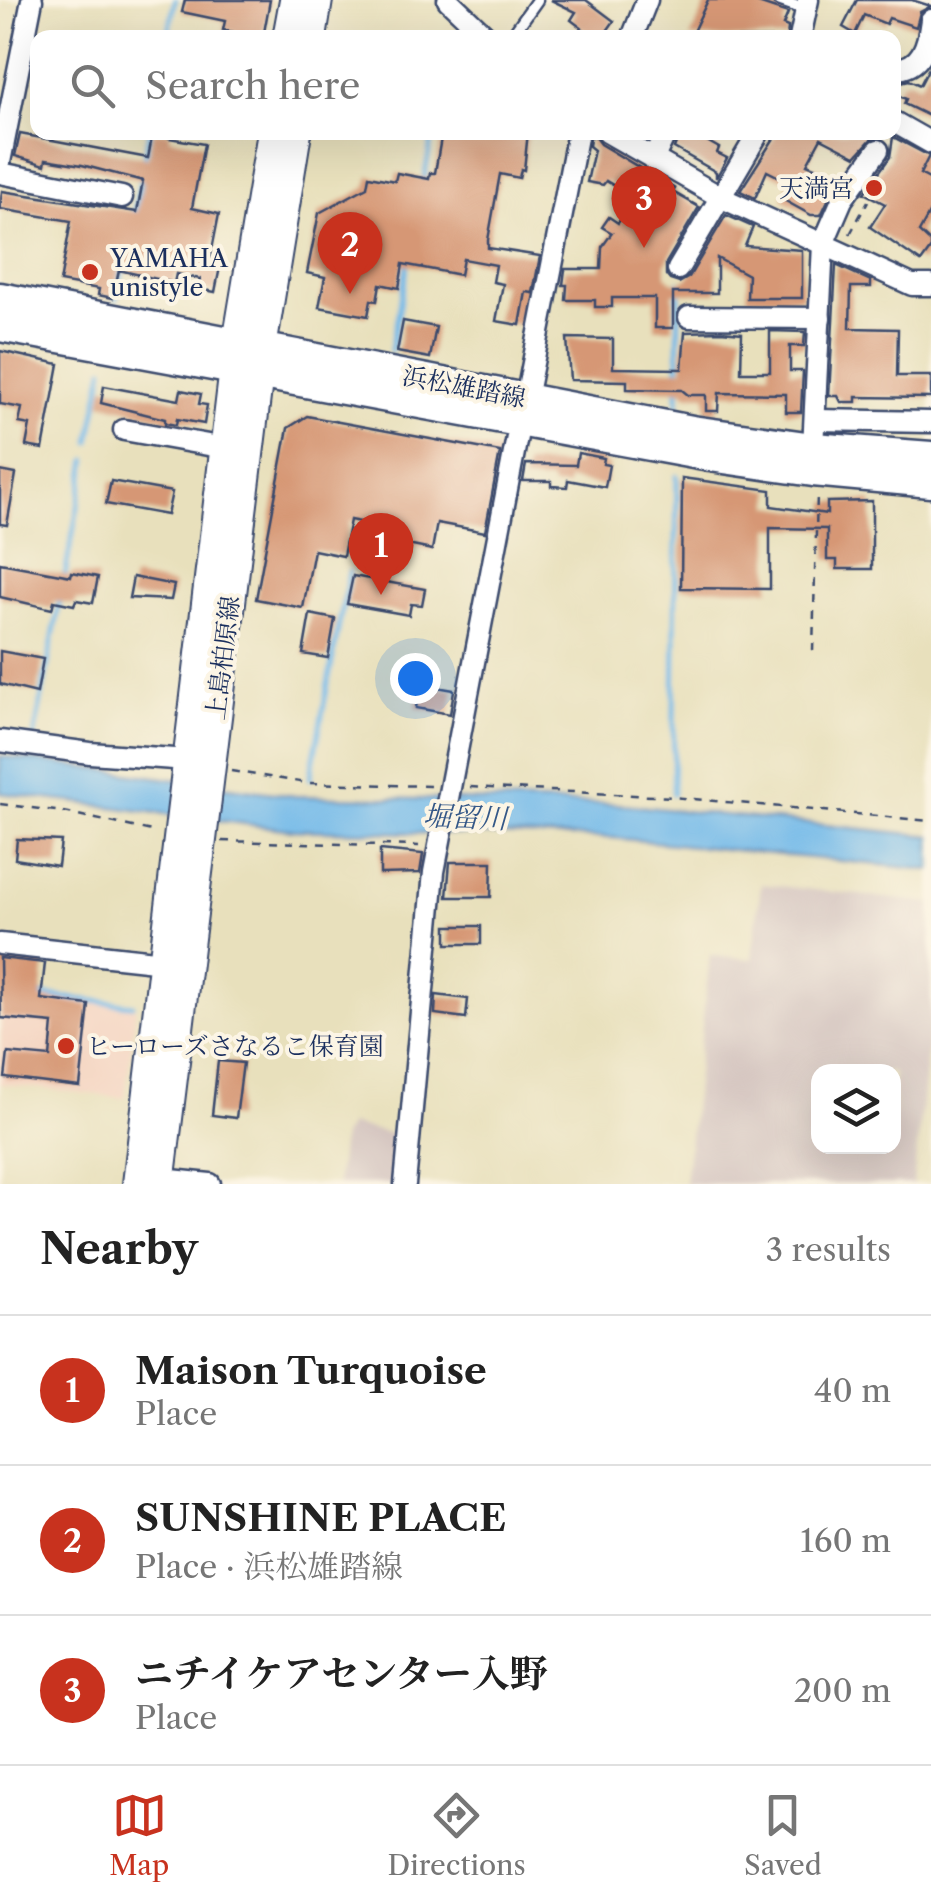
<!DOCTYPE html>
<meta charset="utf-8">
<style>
body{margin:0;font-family:"Libre Caslon Text","Noto Serif JP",serif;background:#f6f6f6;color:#222}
.controls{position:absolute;right:30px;bottom:30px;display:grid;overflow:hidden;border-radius:20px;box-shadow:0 10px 40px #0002}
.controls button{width:90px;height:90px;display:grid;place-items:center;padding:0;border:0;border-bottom:2px solid #e0e0e0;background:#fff;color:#222;font:50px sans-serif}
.you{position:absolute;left:415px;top:678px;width:35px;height:35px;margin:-25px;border:8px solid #fff;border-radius:50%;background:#1a73e8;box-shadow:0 0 0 15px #1a73e833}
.badge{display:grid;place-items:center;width:65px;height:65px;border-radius:50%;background:#c8321e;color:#fff;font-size:32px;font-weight:700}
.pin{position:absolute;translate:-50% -82px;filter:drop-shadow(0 2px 5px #0008)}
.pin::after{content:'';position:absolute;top:52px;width:35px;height:30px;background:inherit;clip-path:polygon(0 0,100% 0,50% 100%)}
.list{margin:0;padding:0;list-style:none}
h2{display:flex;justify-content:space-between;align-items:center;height:130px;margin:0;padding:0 40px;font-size:42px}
h2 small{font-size:32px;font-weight:400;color:#767676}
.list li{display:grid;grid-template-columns:65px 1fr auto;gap:30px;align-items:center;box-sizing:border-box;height:150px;padding:0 40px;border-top:2px solid #e0e0e0}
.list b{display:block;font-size:38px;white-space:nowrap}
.list p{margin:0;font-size:32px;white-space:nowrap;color:#767676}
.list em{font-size:32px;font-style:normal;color:#767676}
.icon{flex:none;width:55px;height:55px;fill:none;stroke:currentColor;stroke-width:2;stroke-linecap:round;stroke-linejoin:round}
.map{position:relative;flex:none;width:931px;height:1184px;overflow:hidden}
.search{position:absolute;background:#fff;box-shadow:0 10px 40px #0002;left:30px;right:30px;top:30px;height:110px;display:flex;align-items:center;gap:25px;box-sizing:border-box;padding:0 35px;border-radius:20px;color:#767676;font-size:38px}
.sheet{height:580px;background:#fff}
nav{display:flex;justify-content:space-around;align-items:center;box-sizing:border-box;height:140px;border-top:2px solid #e0e0e0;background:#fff;font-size:28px;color:#767676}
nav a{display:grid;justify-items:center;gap:5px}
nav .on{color:#c8321e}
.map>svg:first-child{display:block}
.built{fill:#f4d3c0}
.industrial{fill:#d0c0bc;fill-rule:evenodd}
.water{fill:#72b9e9;stroke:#4674a4;stroke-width:2.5}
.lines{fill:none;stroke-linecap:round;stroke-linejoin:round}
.stream{stroke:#72b9e9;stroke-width:5}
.building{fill:#d69774}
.lane-casing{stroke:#3a4a6c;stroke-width:15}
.street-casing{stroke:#3a4a6c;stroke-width:25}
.secondary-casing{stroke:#3a4a6c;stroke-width:32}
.primary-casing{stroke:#3a4a6c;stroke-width:35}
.path{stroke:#3a4a6c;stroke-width:2.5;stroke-dasharray:8 8;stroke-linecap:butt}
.lane{stroke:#fff;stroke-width:10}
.street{stroke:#fff;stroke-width:20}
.secondary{stroke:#fff;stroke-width:28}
.primary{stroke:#fff;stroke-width:30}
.poi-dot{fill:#c8321e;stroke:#fcf5e5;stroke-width:4}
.labels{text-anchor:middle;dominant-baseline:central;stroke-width:8;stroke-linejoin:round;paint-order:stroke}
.poi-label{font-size:25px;fill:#1b2f5e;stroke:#fcf5e5;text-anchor:start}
.street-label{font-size:25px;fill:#1b2f5e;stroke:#fcf5e5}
.water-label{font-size:28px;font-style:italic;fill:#355888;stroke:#fcf5e5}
</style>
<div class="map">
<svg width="931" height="1184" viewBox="0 0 931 1184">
<rect width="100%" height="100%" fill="#fcf5e5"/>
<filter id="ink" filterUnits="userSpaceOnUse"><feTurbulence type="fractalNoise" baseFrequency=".01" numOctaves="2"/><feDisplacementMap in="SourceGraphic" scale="20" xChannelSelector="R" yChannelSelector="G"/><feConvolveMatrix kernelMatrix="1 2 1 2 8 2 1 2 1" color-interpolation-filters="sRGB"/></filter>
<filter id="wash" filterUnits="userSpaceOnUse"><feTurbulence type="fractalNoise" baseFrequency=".0048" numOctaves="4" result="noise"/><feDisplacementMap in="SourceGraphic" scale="40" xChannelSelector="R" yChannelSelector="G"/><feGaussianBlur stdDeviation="2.25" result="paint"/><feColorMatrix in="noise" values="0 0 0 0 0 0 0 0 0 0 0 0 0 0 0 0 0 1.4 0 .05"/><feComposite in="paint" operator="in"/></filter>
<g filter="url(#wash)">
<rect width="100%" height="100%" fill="#e8e0bc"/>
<polygon class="built" points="1,993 136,1008 125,1098 0,1084"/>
<g class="industrial">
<path d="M761 884 931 903V1020L913 1184H685L710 955 752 959ZM818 1072H894V1146H818Z"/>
<polygon points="350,1125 403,1136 398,1184 337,1184 342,1136"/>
</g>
<polygon class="water" points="0,756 295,796 616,804 931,836 931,870 614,838 293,830 0,793"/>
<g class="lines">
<g class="stream">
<polyline points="169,31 175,0"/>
<polyline points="143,164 149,132"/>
<polyline points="423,184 433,132"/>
<polyline points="133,218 141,175"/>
<polyline points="117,299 123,268"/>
<polyline points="391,350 409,258"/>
<polyline points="678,375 679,283"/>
<polyline points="678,406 678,386"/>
<polyline points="90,442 104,369"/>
<polyline points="64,580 87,460"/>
<polyline points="34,738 60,600"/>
<polyline points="310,779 349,572"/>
<polyline points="673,794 677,476"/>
<polyline points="38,995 133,1005"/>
</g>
</g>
<g id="blocks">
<g class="building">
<polygon points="185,0 270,0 263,38 237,38 238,33 223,30 225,21 182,12"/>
<polygon points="551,0 586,0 614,21 602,38 595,38 571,20 576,12"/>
<polygon points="708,0 749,0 788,13 783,25 788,27 787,38 690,38"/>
<polygon points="857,0 912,0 931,6 920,12 916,27 889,18 886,24 864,15 855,34 843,27"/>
<polygon points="931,64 931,117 904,104 906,99 895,94 901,82 909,80 920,85"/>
<polygon points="153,132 170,132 169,138 204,144 192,208 219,214 210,260 221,262 215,292 199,289 200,279 176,274 174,283 119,270 113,298 98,295 99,289 60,282 71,221 0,209 2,191 137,212 143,181 82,165 46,159 45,165 15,156 20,134 148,158"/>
<polygon points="442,132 528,132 524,170 521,169 519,178 500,174 488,240 488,248 540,256 533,293 526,292 520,325 496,321 503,284 493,282 496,265 463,259 460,275 403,264 399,288 380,284 377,301 371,300 368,316 319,307 325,277 307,273 319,213 367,187 369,176 395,181 397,173 429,179 430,173 435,173"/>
<polygon points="591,132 600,144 675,189 673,192 699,207 666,263 666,275 670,280 679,283 689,277 726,215 753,227 745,246 802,250 802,298 747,298 748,275 717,258 717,293 673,293 673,328 655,328 655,298 612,298 612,307 595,307 595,300 566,300 567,285 563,285 565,269 601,269 602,247 612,233 602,227 609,217 618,223 635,198 606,181 603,185 587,182 594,150 589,146"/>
<polygon points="680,132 691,132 719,148 717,153 727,158 716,178 716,172 674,148"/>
<polygon points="778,132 864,132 873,137 856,156 821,138 807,164 839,177 821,215 811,215 782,199 789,182 767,171 755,198 740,191"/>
<polygon points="893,137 929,156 920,174 931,180 931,210 919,232 931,243 931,248 921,262 870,227 885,204 864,193 890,157"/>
<polygon points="836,265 871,281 871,287 851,287 850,328 898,329 897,376 931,376 931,398 856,397 856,402 841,402 838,396 829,396"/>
<polygon points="403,321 436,327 430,358 397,352"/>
<polygon points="721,331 742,333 741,372 770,372 770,331 805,332 804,346 790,346 790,371 803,371 801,412 786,412 786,394 719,393 718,411 706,411 706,395 688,395 682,390 627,389 627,381 570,380 567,338 613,339 613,368 682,369 685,332"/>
<polygon points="0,351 59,364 43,449 26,446 30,425 19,423 22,408 0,404"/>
<polygon points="104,386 179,400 181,390 201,394 199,404 207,405 204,424 177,419 176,425 165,423 165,419 101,403"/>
<polygon points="307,416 500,452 485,532 437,523 432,550 393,542 396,529 350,520 343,556 314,550 303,608 256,599 288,428"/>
<polygon points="578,453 604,458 603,464 609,465 605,487 568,480 567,487 551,486 551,481 523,481 526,464 576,465"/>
<polygon points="0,471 16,474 7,525 0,524"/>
<polygon points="682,478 771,490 771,506 827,514 827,502 872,501 872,569 837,569 837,560 827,560 827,529 770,528 770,589 681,588"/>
<polygon points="111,481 172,492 167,515 106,504"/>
<polygon points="0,563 71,576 72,572 98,577 93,603 76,600 74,605 54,601 52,609 0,597"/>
<polygon points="353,576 425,589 422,605 411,604 409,615 347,604"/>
<polygon points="133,577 174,585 171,600 129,598"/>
<polygon points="310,614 335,619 328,658 303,654"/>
<polygon points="0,651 43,659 37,693 0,684"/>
<polygon points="420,684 454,690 450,714 416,708"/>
<polygon points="17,839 61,841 58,866 15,859"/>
<polygon points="380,850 423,854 420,873 380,874"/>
<polygon points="450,862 492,862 491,897 447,897"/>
<rect x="447" y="926" width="34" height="18"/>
<polygon points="0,958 45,963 41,999 89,1005 80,1087 5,1078 8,1053 50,1057 53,1023 1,1018"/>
<polygon points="436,995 468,999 466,1018 435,1014"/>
<polygon points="218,1061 243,1063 236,1118 212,1115"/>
</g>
</g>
</g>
<g filter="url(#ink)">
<use href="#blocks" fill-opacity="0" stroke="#3a4a6c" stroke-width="2.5"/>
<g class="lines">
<defs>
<g id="lane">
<polyline points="778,0 804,9"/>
<polyline points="510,38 537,0"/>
</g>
<g id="street">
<polyline points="448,0 488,38"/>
<polyline points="632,38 647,0"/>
<polyline points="800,38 808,0"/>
<path d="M894 69C922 69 928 44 931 20"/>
<polyline points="894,122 931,143"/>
<polyline points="607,132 722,198 912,285 931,285"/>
<polyline points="653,160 666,132"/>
<polyline points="0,162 32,0"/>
<polyline points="0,173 122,197"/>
<polyline points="678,269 759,132"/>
<polyline points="689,317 820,318"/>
<polyline points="526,399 578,132"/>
<polyline points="816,420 931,422"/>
<polyline points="124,430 225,448"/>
<polyline points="813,448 823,244 842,200 878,150"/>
<polyline points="0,741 90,753 188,760"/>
<polyline points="0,944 164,962"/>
<polyline points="161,1179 210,1184"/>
<polyline points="405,1184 434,872 520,421"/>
</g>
<g id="secondary">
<polyline points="287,38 294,0"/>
<polyline points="312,38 318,0"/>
<polyline points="137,1184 237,343 272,132"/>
<polyline points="160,1184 262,348 297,132"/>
</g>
<g id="primary">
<polyline points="0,298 692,431 813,448 931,457"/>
<polyline points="0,326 710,456 813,471 931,482"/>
</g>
</defs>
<use href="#lane" class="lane-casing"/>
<use href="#street" class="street-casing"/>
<use href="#secondary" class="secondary-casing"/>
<use href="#primary" class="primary-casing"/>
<g class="path">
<polyline points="850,234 868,201"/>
<polyline points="813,651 817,493"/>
<polyline points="231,771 306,783 432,786"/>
<polyline points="470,787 673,797 931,821"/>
<polyline points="0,804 64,812 156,832"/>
<polyline points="222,841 419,846"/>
</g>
<use href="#lane" class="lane"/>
<use href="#street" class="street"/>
<use href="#secondary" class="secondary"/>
<use href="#primary" class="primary"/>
</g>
</g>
<g class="poi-dot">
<circle cx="874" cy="188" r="10"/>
<circle cx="90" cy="272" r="10"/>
<circle cx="66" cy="1046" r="10"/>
</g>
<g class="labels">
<g class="poi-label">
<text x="854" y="188" text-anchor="end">天満宮</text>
<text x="110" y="258">YAMAHA<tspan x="110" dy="29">unistyle</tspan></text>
<text x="86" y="1046">ヒーローズさなるこ保育園</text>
</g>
<g class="street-label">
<text transform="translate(464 387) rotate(11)">浜松雄踏線</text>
<text transform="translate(223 658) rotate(-83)">上島柏原線</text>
</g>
<g class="water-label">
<text transform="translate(465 817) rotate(2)">堀留川</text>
</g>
</g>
</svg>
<div class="controls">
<button><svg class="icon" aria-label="layers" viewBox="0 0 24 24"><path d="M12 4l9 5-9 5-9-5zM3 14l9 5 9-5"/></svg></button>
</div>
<div class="you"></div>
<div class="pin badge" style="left:381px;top:595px">1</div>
<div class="pin badge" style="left:350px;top:294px">2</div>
<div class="pin badge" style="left:644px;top:248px">3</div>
<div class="search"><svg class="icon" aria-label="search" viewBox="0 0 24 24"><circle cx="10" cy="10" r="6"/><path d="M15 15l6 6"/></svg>Search here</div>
</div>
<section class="sheet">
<h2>Nearby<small>3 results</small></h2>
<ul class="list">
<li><span class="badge">1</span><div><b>Maison Turquoise</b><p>Place</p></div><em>40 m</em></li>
<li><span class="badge">2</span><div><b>SUNSHINE PLACE</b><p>Place · 浜松雄踏線</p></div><em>160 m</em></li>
<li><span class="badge">3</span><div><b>ニチイケアセンター入野</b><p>Place</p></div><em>200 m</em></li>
</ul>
</section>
<nav>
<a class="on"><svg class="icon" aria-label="map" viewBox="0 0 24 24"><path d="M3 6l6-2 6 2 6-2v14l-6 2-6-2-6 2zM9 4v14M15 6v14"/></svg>Map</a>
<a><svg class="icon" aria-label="directions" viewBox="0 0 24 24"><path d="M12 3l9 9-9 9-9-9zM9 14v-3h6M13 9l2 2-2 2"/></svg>Directions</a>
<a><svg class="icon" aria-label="saved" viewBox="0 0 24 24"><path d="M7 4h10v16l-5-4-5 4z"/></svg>Saved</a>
</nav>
